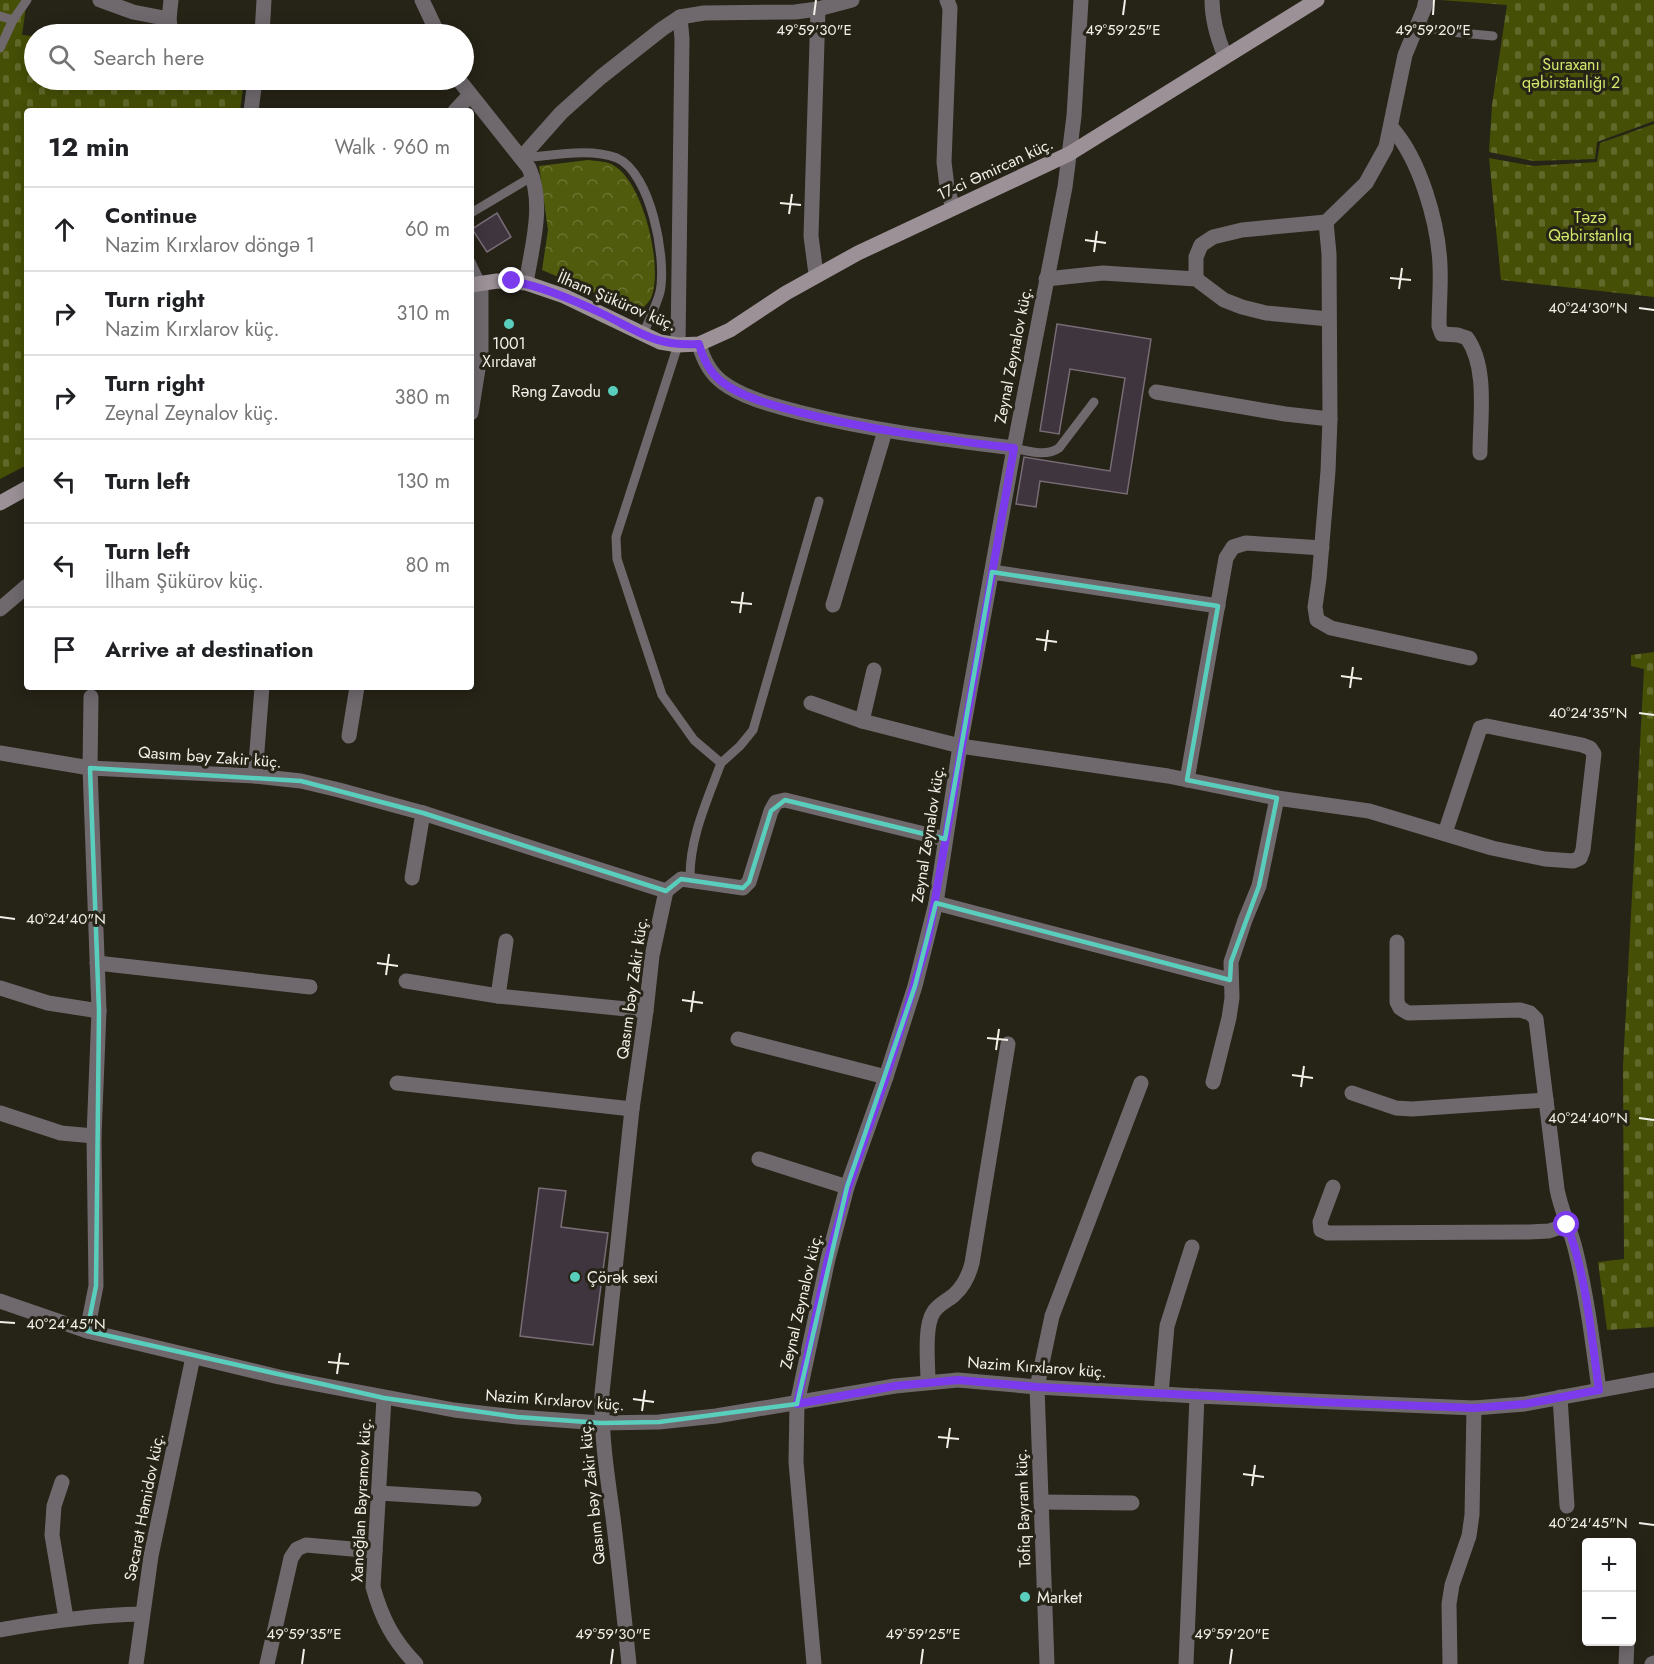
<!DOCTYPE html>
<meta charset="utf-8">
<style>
body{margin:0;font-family:Jost,sans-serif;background:#f6f6f6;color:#202124}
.controls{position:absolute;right:18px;bottom:18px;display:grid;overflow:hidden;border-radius:6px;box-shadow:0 3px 15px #0003}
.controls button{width:54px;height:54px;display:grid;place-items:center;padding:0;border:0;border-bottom:2px solid #e0e0e0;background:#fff;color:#202124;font:30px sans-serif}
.stop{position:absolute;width:18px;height:18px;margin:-14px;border:4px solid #7c3aed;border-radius:50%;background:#fff}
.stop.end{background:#7c3aed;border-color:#fff;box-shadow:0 2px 6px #0008}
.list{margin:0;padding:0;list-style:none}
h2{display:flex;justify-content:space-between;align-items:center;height:78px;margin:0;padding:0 24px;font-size:26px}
h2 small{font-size:20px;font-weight:400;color:#757577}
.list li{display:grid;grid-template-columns:39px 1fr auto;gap:18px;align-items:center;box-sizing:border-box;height:84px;padding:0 24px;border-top:2px solid #e0e0e0}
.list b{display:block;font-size:22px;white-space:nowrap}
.list p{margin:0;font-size:20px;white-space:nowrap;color:#757577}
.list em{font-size:20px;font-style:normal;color:#757577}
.icon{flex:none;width:33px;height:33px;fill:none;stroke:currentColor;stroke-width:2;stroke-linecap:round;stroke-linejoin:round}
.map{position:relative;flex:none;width:1654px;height:1664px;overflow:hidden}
.search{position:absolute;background:#fff;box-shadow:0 3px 15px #0003;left:24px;top:24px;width:450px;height:66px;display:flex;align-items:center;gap:15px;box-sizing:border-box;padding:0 21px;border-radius:33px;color:#757577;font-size:22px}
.panel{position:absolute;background:#fff;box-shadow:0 3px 15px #0003;left:24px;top:108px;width:450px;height:582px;border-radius:6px}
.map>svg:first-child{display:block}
.forest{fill:url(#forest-crowns)}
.cemetery{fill:url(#cemetery-stones)}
.building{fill:#3f353e;stroke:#786c77;stroke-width:1.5}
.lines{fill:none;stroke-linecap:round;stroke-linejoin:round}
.lane{stroke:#6f696d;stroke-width:9}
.street{stroke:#6f696d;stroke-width:15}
.secondary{stroke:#9b9197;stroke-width:15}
.route{stroke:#7c3aed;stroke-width:8}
.marked{fill:none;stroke:#5acebd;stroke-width:4.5;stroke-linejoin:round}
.ticks{fill:none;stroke:#f1f0e8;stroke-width:2}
.poi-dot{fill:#5acebd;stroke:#262317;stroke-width:2}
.labels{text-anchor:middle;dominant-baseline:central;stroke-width:6;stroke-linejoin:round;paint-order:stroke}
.park-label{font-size:16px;fill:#d3e86c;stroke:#262317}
.street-label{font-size:16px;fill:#f1f0e8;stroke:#262317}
.poi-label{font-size:16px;fill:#f1f0e8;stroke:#262317;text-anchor:start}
.ticks-label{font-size:15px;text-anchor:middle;fill:#f1f0e8;stroke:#262317;stroke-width:6;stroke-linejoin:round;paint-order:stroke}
</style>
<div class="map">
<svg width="1654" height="1664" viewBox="0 0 1654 1664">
<defs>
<pattern id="forest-crowns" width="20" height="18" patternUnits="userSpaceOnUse" patternTransform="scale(1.5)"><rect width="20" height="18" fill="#505b0d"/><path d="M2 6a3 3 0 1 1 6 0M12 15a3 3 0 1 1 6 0" fill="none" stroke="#6a7330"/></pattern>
<pattern id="cemetery-stones" width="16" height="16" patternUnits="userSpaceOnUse" patternTransform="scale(1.5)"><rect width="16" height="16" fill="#464f06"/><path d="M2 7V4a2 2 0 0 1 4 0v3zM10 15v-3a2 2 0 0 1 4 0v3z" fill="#61692a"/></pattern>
</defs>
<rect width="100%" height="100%" fill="#262317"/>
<path class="forest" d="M588 160C595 161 605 161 611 164 643 178 664 268 651 298 649 303 642 308 639 312L542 270 548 230 539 166Z"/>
<g class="cemetery">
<polygon points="0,0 27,0 22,35 34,36 34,80 244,80 240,111 27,111 27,465 0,479"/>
<polygon points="1440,0 1654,0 1654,121 1597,142 1595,159 1533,161 1489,152 1492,105 1507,5"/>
<polygon points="1654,124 1654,297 1501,280 1489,158 1533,166 1597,162 1600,143"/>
<polygon points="1654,652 1654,1327 1607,1330 1598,1262 1624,1259 1623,1066 1644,669 1631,666 1631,655"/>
</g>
<g class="building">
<polygon points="497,213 511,237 487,252 472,229"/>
<polygon points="1057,324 1151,339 1127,494 1040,481 1036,507 1016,504 1024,457 1110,471 1125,378 1070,369 1059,434 1040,431"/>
<polygon points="539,1188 566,1191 561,1227 608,1233 593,1345 520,1336"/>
</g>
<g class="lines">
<g class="lane">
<polyline points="0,16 13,20 27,0"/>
<polyline points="1418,24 1441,31 1493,36"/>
<polyline points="0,48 13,20"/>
<path d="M521 158C551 156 589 147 617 158 651 173 667 259 660 292 656 307 648 321 643 335"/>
<polyline points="471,213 533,176"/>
<polyline points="471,262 481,283"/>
<path d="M678 345 616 537 617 559 662 695 694 740 721 763C707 801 689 839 690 880"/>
<path d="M1014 448C1028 451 1046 457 1059 448L1094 402"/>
<polyline points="721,763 740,746 753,730 819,501"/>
</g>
<g class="street">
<polyline points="100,0 133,12 169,19 171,34"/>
<polyline points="422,0 438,34"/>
<polyline points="947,0 950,8 944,162 947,187 953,208"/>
<path d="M1212 0C1212 20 1217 37 1225 56"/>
<polyline points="169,19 171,0"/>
<polyline points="262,34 264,0"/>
<polyline points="262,34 279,34"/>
<path d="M459 80 529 168C545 204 532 246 526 283"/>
<polyline points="251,111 255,80"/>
<polyline points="455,111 470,95"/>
<path d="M1391 127C1420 159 1438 222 1440 265 1441 285 1439 306 1439 326L1442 334 1458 335 1467 338C1488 368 1480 417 1480 453"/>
<polyline points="521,158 561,113 601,77 662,29 680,17 704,13 795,12 818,9 852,0"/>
<polyline points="1326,222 1329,254 1330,419 1328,471 1319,579 1315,607 1317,620 1331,628 1470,658"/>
<polyline points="816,274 811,236 818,9"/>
<polyline points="1046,279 1103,273 1196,279 1224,300 1242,307 1266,313 1329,319"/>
<polyline points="1196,279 1196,257 1201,245 1213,237 1242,230 1326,222 1366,183 1386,147 1405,55 1424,9 1426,0"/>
<path d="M699 344C703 359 709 372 722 382 743 398 773 405 798 412 869 430 941 439 1014 448"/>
<polyline points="678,345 682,39 680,17"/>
<polyline points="1156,392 1285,414 1330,419"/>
<polyline points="471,413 481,350 481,283"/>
<polyline points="992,572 1218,606"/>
<polyline points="833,605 885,431"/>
<polyline points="0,609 27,586"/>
<polyline points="811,703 862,721 960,746 1168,776 1277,798 1369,811 1492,848 1545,859 1573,861 1580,858 1583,850 1594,754 1590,748 1582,745 1487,726 1480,728 1445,833"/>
<polyline points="862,721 874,670"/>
<polyline points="349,736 357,687"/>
<path d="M0 753 90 768 255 776 301 781 339 790 423 813 666 891 652 956 646 1011 632 1109 602 1393C601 1436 607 1475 613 1517 619 1566 624 1615 629 1664"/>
<polyline points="255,776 262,687"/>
<polyline points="1187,780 1226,558 1233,547 1246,543 1322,548"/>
<polyline points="412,878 423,813"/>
<polyline points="666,891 681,879 743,888 749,882 771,811 776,802 785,800 945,839"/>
<polyline points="936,903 1230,980"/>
<path d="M1397 942V1002L1400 1008 1408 1013 1520 1010 1530 1013 1536 1019 1557 1189C1561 1211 1571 1230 1576 1252 1587 1297 1593 1344 1599 1390"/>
<polyline points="97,963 310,987"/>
<polyline points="406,981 498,996 646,1011"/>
<polyline points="0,988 48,1003 99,1011"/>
<polyline points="498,996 506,941"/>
<polyline points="738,1039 886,1077"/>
<polyline points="1213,1082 1229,1018 1232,998 1231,962 1245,920 1259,886 1277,798"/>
<polyline points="397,1083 632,1109"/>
<polyline points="1352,1093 1396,1108 1412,1109 1546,1100"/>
<polyline points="0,1113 61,1133 94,1136"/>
<polyline points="759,1159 847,1187"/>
<polyline points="1333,1187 1320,1222 1321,1230 1328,1233 1529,1232 1549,1231 1567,1225"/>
<polyline points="0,1301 87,1331 279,1377 454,1410 517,1417 601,1423 659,1422 716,1416 895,1386 958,1380 1037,1387 1197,1396 1474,1408 1525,1404 1654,1380"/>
<polyline points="87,1331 96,1286 94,1136 99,1011 90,768 91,697"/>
<path d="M928 1382C928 1365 924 1327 933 1313 937 1305 947 1301 954 1295 964 1286 969 1275 972 1263L1008 1044"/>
<polyline points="1161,1394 1167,1326 1192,1247"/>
<polyline points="1560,1397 1567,1506"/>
<path d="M384 1398 373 1587C382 1619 393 1640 416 1664"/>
<polyline points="62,1482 54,1506 52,1535 66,1618"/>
<polyline points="379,1493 474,1499"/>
<polyline points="1041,1502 1132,1503"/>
<path d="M0 1630C48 1621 94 1615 142 1614"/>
<polyline points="136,1664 151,1556 193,1357"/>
<polyline points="267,1664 291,1558 297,1549 306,1545 375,1551"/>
<polyline points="814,1664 796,1462 797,1404 828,1259 847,1187 886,1077 915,986 936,903 960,746 1014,448 1065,187 1074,116 1081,0"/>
<polyline points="1047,1664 1037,1387 1052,1316 1141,1083"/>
<polyline points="1186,1664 1197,1396"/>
<polyline points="1450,1664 1449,1604 1452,1585 1469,1536 1472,1515 1474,1408"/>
<polyline points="1626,1664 1627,1642"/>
<polyline points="1652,1664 1654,1663"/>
</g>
<g class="secondary">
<polyline points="471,285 497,281 526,283 564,296 660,342 678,345 699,344 730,330 786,293 858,253 1069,154 1317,0"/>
<polyline points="0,503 27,488"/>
</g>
</g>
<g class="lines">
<path class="route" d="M512 281C544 287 574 300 603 314 640 332 656 347 699 344 703 359 709 372 722 382 743 398 773 405 798 412 869 430 941 439 1014 448L928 940 886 1077 848 1188 828 1259 797 1404 895 1386 958 1380 1037 1387 1322 1402 1474 1408 1525 1404 1599 1390C1591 1335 1587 1278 1567 1225"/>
</g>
<path class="marked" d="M992 572 1218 606 1187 780 1277 798 1259 886 1231 962 1230 980 936 903 915 986 847 1187 797 1404 659 1422 601 1423 517 1417 384 1398 87 1331 96 1286 99 1011 90 768 301 781 423 813 666 891 681 879 743 888 749 882 771 811 785 800 945 839Z"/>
<path class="ticks" d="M814 15 816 0M1123 15 1125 0M1433 15 1434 0M780 203 801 205M789 214 792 194M1085 240 1106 243M1094 252 1097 231M1390 278 1411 280M1399 289 1402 268M1639 308 1654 310M731 602 752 604M740 613 743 592M1036 639 1057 642M1045 651 1048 630M1341 676 1362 679M1350 688 1353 667M1639 713 1654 715M0 917 15 919M377 963 398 966M386 975 389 954M682 1000 703 1003M691 1012 694 991M987 1038 1008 1040M996 1050 999 1029M1292 1075 1313 1078M1301 1087 1304 1066M1639 1118 1654 1120M0 1322 15 1323M328 1362 349 1364M337 1374 340 1353M633 1399 654 1402M642 1411 645 1390M938 1437 959 1439M947 1448 950 1428M1243 1474 1264 1477M1252 1486 1255 1465M1639 1523 1654 1525M302 1664 304 1649M611 1664 613 1649M921 1664 923 1649M1230 1664 1232 1649"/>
<g class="poi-dot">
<circle cx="509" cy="324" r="6"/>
<circle cx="613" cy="391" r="6"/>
<circle cx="575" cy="1277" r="6"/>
<circle cx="1025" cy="1597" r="6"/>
</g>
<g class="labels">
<g class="park-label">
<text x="1571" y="64">Suraxanı<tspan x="1571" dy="18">qəbirstanlığı 2</tspan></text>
<text x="1590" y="217">Təzə<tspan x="1590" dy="18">Qəbirstanlıq</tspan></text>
</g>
<g class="street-label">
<text transform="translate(995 169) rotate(-25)">17-ci Əmircan küç.</text>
<text transform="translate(617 301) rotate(23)">İlham Şükürov küç.</text>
<text transform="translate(1013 355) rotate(-79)">Zeynal Zeynalov küç.</text>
<text transform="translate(210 757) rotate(4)">Qasım bəy Zakir küç.</text>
<text transform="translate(928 834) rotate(-81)">Zeynal Zeynalov küç.</text>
<text transform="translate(632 988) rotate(-82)">Qasım bəy Zakir küç.</text>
<text transform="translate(801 1301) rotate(-77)">Zeynal Zeynalov küç.</text>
<text transform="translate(1037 1367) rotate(4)">Nazim Kırxlarov küç.</text>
<text transform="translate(555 1400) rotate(4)">Nazim Kırxlarov küç.</text>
<text transform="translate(592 1493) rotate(-96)">Qasım bəy Zakir küç.</text>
<text transform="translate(361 1500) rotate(-87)">Xanoğlan Bayramov küç.</text>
<text transform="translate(144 1507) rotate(-79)">Səcarət Həmidov küç.</text>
<text transform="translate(1023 1508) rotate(-92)">Tofiq Bayram küç.</text>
</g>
<g class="poi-label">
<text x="509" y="343" text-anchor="middle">1001<tspan x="509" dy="18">Xırdavat</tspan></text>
<text x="601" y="391" text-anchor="end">Rəng Zavodu</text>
<text x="587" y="1277">Çörək sexi</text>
<text x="1037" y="1597">Market</text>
</g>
</g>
<g class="ticks-label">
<text x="814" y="35">49°59'30"E</text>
<text x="1123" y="35">49°59'25"E</text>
<text x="1433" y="35">49°59'20"E</text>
<text x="1588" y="313">40°24'30"N</text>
<text x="1588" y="718">40°24'35"N</text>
<text x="66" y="924">40°24'40"N</text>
<text x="1588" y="1123">40°24'40"N</text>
<text x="66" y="1329">40°24'45"N</text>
<text x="1588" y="1528">40°24'45"N</text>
<text x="304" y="1639">49°59'35"E</text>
<text x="613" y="1639">49°59'30"E</text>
<text x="923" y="1639">49°59'25"E</text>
<text x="1232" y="1639">49°59'20"E</text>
</g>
</svg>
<div class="controls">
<button>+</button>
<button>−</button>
</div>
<div class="stop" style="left:1567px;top:1225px"></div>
<div class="stop end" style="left:512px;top:281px"></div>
<div class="search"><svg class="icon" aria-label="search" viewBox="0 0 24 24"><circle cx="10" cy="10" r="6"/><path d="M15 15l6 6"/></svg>Search here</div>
<section class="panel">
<h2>12 min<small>Walk · 960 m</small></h2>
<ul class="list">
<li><svg class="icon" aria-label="ahead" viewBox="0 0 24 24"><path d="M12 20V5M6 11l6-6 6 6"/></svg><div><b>Continue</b><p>Nazim Kırxlarov döngə 1</p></div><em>60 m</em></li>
<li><svg class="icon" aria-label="right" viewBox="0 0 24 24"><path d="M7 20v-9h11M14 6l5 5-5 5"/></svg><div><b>Turn right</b><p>Nazim Kırxlarov küç.</p></div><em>310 m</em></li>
<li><svg class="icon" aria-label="right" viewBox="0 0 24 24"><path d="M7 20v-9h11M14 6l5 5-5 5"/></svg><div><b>Turn right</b><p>Zeynal Zeynalov küç.</p></div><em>380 m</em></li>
<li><svg class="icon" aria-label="left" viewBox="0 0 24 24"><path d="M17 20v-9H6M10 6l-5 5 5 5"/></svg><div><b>Turn left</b></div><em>130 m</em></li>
<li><svg class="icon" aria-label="left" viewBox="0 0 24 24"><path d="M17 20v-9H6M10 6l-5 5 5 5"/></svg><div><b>Turn left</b><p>İlham Şükürov küç.</p></div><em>80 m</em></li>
<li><svg class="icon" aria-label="arrive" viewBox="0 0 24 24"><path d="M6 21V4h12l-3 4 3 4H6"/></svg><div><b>Arrive at destination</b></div></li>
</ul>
</section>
</div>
